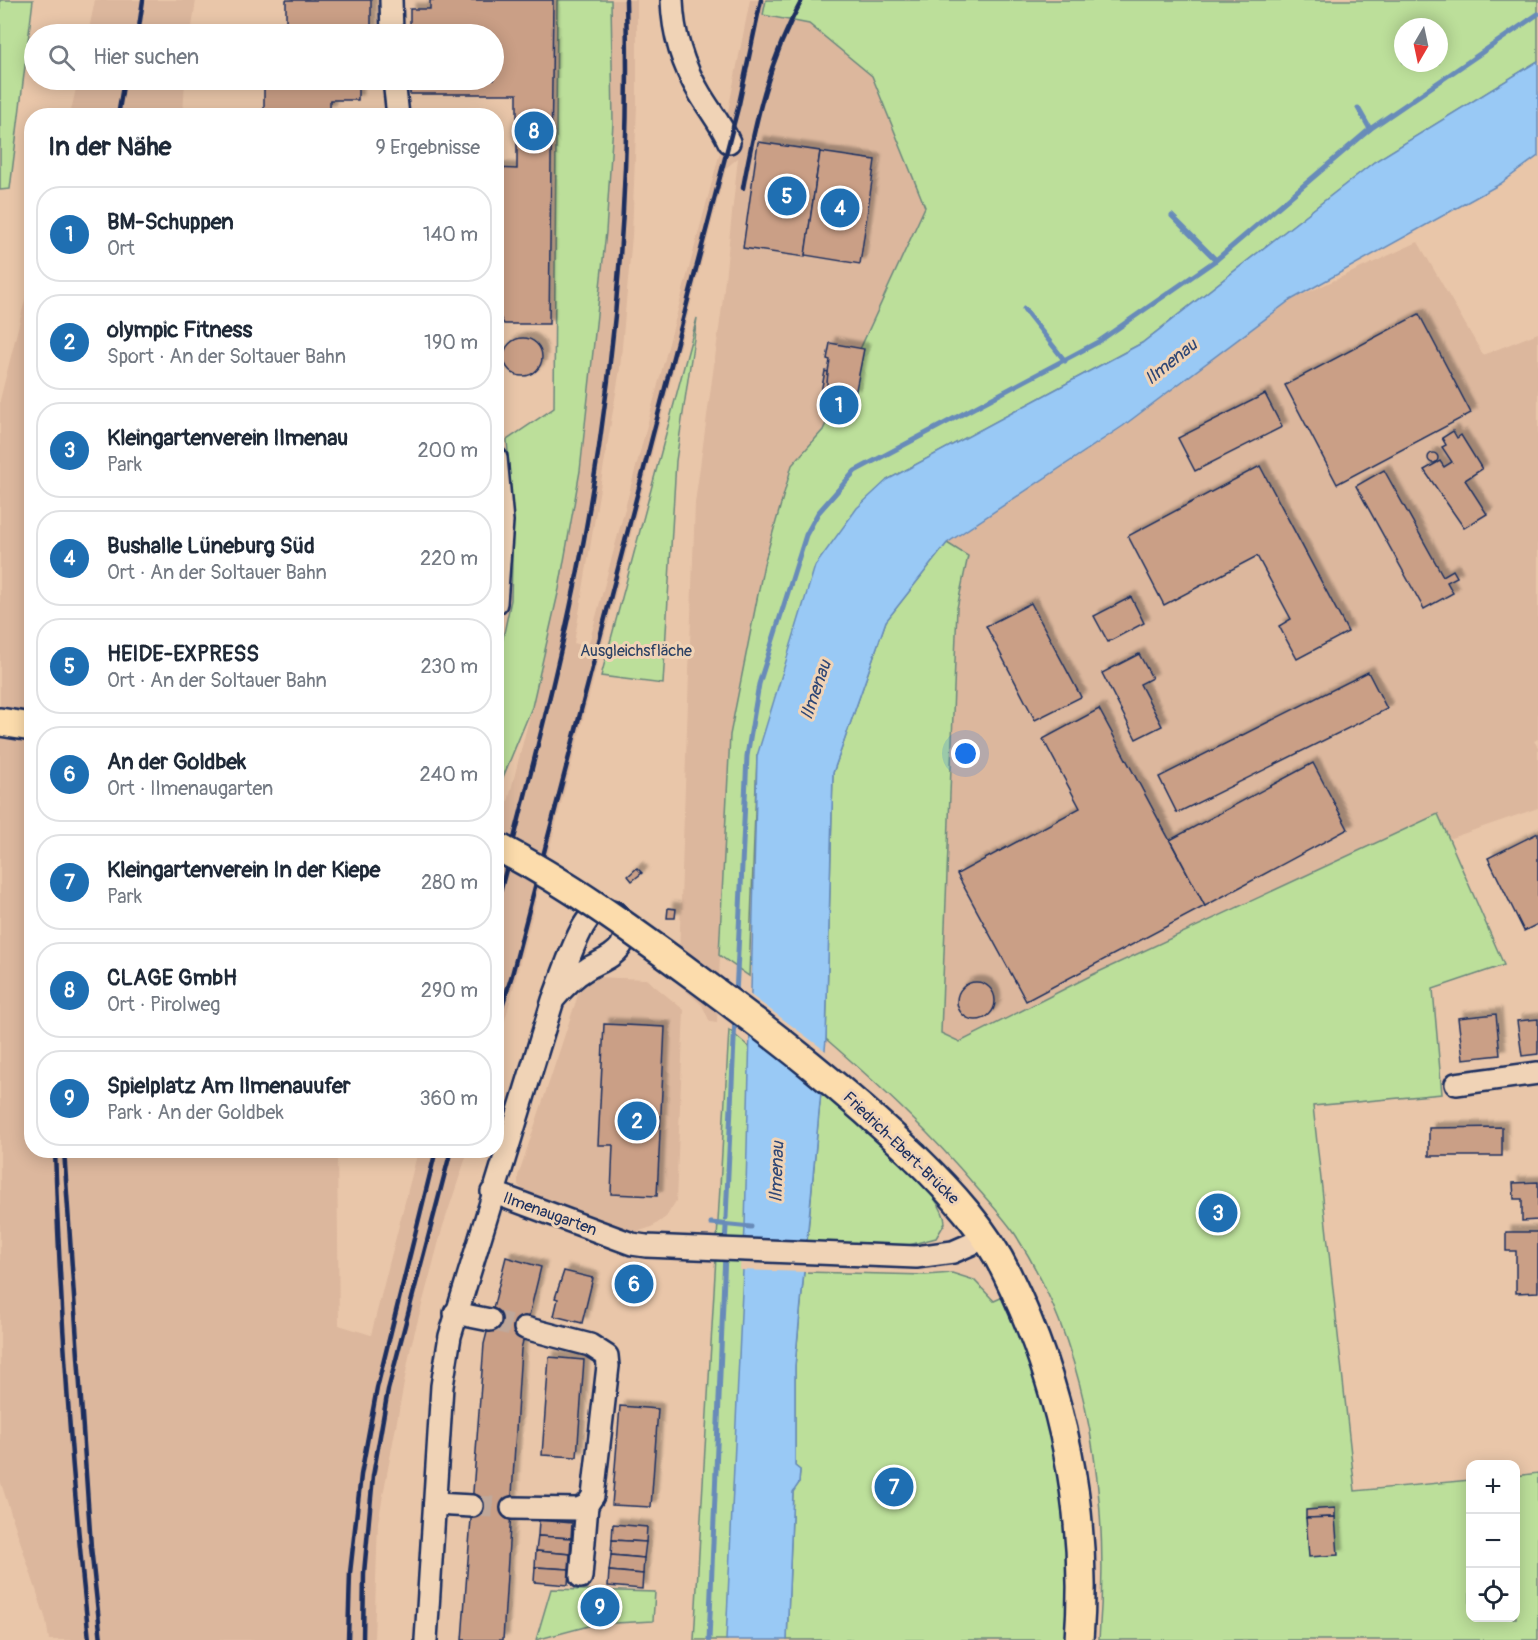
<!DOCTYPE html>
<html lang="de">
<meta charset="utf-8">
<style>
body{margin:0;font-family:Pangolin,sans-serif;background:#f6f6f7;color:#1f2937}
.controls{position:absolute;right:18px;bottom:18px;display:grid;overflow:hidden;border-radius:12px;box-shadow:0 3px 15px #0003}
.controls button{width:54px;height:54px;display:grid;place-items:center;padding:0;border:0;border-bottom:2px solid #e0e1e3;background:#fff;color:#1f2937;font:30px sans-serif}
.compass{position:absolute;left:1394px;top:18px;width:54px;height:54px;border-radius:50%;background:#fff;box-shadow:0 3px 15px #0003;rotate:189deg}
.you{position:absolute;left:966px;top:754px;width:21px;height:21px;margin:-15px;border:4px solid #fff;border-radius:50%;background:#1a73e8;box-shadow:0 0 0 9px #1a73e833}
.badge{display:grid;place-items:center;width:39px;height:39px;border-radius:50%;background:#1f6fb2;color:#fff;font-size:20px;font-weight:700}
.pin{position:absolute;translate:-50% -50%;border:3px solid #fff;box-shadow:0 2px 6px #0006}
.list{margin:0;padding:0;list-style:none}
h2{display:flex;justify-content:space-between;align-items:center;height:78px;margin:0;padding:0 24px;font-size:26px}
h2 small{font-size:20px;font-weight:400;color:#747a83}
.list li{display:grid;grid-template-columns:39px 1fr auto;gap:18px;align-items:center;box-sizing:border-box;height:96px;margin:0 12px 12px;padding:0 12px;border:2px solid #e0e1e3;border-radius:24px}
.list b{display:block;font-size:22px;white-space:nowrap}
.list p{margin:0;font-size:20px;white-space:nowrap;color:#747a83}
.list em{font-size:20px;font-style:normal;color:#747a83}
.icon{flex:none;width:33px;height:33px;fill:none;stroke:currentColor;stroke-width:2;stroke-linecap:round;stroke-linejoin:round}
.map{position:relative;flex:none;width:1538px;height:1640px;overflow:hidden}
.search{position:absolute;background:#fff;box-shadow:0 3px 15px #0003;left:24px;top:24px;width:480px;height:66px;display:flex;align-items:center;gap:15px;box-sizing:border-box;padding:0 21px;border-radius:33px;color:#747a83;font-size:22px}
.panel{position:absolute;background:#fff;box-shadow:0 3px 15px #0003;left:24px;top:108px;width:480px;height:1050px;border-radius:24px}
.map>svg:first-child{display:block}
.built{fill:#dcb79d}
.green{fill:#bcdf9a;stroke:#6c877c;stroke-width:1.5;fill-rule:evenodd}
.water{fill:#99c9f5;stroke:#678bb9;stroke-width:1.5}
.pier{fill:#e9c6a9}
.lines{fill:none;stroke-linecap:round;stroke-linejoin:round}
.stream{stroke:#678bb9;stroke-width:5}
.building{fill:#ca9f86;stroke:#1b2f5e;stroke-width:1.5;filter:url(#shadow)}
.minor-tunnel{stroke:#c0a89a;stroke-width:21;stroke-dasharray:21 10;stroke-linecap:butt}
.minor-casing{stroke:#1b2f5e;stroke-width:26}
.major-casing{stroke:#1b2f5e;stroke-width:32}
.minor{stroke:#f0d3b6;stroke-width:21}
.major{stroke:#fcdcac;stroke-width:27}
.rail{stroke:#1b2f5e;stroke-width:4.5}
.major-bridge-casing{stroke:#1b2f5e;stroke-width:32;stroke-linecap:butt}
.major-bridge{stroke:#fcdcac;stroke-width:27}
.labels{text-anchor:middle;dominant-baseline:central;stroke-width:6;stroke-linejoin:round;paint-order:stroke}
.park-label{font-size:16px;fill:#2b4164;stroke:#f0d3b6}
.street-label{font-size:16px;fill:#1b2f5e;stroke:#f0d3b6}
.water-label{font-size:18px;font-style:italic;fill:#2e4675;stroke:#f0d3b6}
</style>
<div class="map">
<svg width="1538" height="1640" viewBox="0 0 1538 1640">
<defs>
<filter id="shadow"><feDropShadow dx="5.5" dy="-5.5" stdDeviation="1.5" flood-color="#0004"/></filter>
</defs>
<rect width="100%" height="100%" fill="#e9c6a9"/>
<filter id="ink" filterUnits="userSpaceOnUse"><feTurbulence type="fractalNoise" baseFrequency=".0167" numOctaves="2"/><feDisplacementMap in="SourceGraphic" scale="12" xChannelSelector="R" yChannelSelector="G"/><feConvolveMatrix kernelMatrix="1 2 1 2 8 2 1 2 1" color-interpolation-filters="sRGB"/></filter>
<g filter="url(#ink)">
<g class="built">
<polygon points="95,0 196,0 191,34 88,34"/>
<polygon points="611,0 637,0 637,103 632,236 620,369 574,643 588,647 720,152 750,0 766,0 763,15 809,24 872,76 925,207 823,430 792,465 764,564 730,735 717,1023 710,1022 702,1005 678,984 695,503 722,307 738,158 726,168 497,1051 497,845 532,707 580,471 606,232 613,123"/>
<polygon points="78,80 185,80 183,115 70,115"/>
<polygon points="1418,242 1483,355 1538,333 1538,739 1534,741 1538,747 1538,808 1448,839 1438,814 959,1042 941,1033 957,608 968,557 947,543 1123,426 1289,301"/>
<polygon points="31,276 32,1150 337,1151 339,1325 371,1335 418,1151 468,1151 443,1226 411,1346 378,1522 374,1640 49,1640 46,1620 0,1480 0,400"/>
<polygon points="594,977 646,979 684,1010 676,1201 666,1217 652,1227 630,1234 530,1196 518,1185 518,1176 579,992"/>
</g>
<g class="green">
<polygon points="0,0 33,0 10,189 0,190"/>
<polygon points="557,0 611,0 613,123 606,232 580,471 559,589 532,707 501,782 497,781 497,666 511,600 513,524 507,440 554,408"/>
<path d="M766 0H1538V61L1374 162 1142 343 887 480 757 756 749 976 719 955 730 735 764 564 792 465 823 430 925 207 872 76 809 24 763 15ZM1403 27H1439V63H1403Z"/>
<polygon points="697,318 676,461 663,684 601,676"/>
<path d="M947 543 968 556 957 608 941 1033 960 1042 1092 975 1438 814 1504 965 1433 989 1442 1094 1313 1106 1355 1491 1470 1480V1618H1516V1476L1538 1473V1640H1099C1110 1503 1091 1351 1015 1234 1004 1218 990 1203 977 1188 931 1133 880 1086 826 1039L833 773 886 621Z"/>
<polygon points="729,1030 754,1051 727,1640 694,1640"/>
<path d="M821 1090C848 1113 945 1191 945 1223L936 1238 909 1245 807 1242Z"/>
<path d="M804 1272 926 1275 952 1273 974 1280 994 1301 1003 1297C1056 1407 1075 1519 1066 1640H787L793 1491 799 1483 800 1470 795 1466V1366Z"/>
<polygon points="551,1589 655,1592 653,1621 596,1624 536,1640"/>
</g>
<polygon class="water" points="1538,61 1538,156 1500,184 1289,301 1123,426 947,543 886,621 833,773 826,1039 795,1366 795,1466 800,1470 799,1483 793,1492 787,1640 726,1640 745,1226 757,756 815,566 857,508 887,480 1142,343 1374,162"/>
<g class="pier">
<polygon points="748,993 827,1052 824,1092 747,1033"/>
<polygon points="741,1240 810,1242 807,1272 740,1270"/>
</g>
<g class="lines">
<g class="stream">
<polyline points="1358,108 1370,129"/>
<polyline points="1172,216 1216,260"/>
<polyline points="1024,309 1065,361"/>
<polyline points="736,996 747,756 759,684 806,535 818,513 855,471 1098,342 1216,260 1370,129 1538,14"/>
<polyline points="726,1218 735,1018"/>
<polyline points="711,1223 751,1227"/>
<polyline points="725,1244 726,1227"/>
<polyline points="709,1640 725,1253"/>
</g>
</g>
<g class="building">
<polygon points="286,0 371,0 371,31 286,30"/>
<polygon points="430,0 553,0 549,324 504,324 496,310 496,168 517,169 517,94 410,94 410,80 494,80 494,34 410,34 410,9 430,9"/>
<polygon points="264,80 358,80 358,100 330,100 330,110 264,112"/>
<polygon points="758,142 820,151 805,257 743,248"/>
<polygon points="820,152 875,160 860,264 805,255"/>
<polygon points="1419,314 1471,413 1337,484 1285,385"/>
<circle cx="523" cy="357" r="19"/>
<polygon points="830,343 864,349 855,395 825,390 830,360 827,359"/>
<polygon points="825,371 828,372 825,404 819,403"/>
<polygon points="1265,394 1282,427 1195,471 1178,438"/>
<polygon points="834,397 847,400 844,413 832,410"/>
<polygon points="1453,431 1457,438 1461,435 1482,469 1465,480 1487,514 1464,528 1424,470 1440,461 1444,467 1452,462 1442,447 1446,445 1442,438"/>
<circle cx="1433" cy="458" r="5"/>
<polygon points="1260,466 1348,632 1297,659 1279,626 1291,619 1257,556 1164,605 1128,536"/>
<polygon points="1384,470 1443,576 1453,570 1457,577 1447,582 1453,593 1424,609 1356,486"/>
<polygon points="1131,597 1144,623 1108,642 1094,616"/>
<polygon points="1031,603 1081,697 1035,720 986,626"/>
<polygon points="1139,654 1152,678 1140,684 1162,726 1136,739 1102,673"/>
<polygon points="1368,672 1387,709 1177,813 1159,777"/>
<polygon points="1099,709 1205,906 1026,1001 957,874 1080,808 1043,739"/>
<polygon points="1313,763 1348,829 1205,906 1170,840"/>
<polygon points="1538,833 1538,924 1524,931 1488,858"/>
<polygon points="637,868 642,873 632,881 628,876"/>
<polygon points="668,908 676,909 675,918 667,918"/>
<circle cx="976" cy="1001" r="19"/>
<polygon points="1496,1014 1500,1055 1463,1059 1458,1018"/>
<polygon points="1538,1019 1538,1054 1522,1056 1517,1021"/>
<polygon points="604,1024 665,1027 657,1196 611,1194 613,1145 598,1145"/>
<polygon points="1502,1127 1502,1156 1429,1156 1429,1128"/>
<polygon points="1538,1182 1538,1220 1522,1221 1522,1199 1514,1199 1513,1183"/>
<polygon points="1506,1232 1538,1232 1538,1292 1516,1293 1516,1251 1506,1251"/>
<polygon points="506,1257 541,1267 521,1349 503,1640 462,1640 484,1344"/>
<polygon points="564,1271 593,1278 582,1323 554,1316 558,1299 555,1298"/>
<polygon points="549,1357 584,1360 577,1457 542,1455"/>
<polygon points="620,1406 658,1409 651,1507 612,1505"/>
<polygon points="1335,1508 1335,1517 1306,1518 1306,1510"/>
<polygon points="1335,1517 1338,1555 1309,1557 1306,1518"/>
<polygon points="539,1520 572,1523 571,1538 538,1536"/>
<polygon points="613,1524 647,1527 646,1542 612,1540"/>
<polygon points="538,1536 571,1538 570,1554 536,1551"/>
<polygon points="612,1540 646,1542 644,1558 611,1555"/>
<polygon points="536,1551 570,1554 569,1569 535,1567"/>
<polygon points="611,1555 644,1558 643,1574 609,1571"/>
<polygon points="535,1567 569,1569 568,1585 534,1582"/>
<polygon points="609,1571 643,1574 642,1589 608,1586"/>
</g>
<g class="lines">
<g class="minor-tunnel">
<polyline points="490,1320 525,1328"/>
<polyline points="472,1506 512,1508"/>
</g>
<defs>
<g id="minor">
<polyline points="391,0 392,34"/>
<path d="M672 0C673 33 683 66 700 94 710 111 721 124 729 142"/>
<polyline points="394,80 398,116"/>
<polyline points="496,458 502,521 496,603"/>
<polyline points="1456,1084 1538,1073"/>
<polyline points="492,1192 632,1244 646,1246 916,1257 953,1252 985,1238"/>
<polyline points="455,1313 490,1320"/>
<polyline points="435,1504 472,1506"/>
<polyline points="512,1508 578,1509 587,1505 593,1496 608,1366 607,1356 590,1345 525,1328"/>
<polyline points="581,1577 587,1505"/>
<path d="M426 1640 442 1386 450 1336 553 1000C563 988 573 977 587 969 598 962 613 958 621 946 635 923 610 898 591 916 577 929 561 980 553 1000"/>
</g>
<g id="major">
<polyline points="0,722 32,727"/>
<path d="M915 1157C950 1191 986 1230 1007 1274 1063 1388 1089 1514 1079 1640"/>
</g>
</defs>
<use href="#minor" class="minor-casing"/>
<use href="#major" class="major-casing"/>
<use href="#minor" class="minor"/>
<use href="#major" class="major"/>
<g class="rail">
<polyline points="138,34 143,0"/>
<polyline points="118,116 124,80"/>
<path d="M743 188C755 122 769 59 802 0"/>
<path d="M496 909C527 786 561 663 584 539 616 362 631 180 626 0"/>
<polyline points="496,1025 512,975 739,104 761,0"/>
<path d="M55 1150C60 1314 72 1478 89 1640"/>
<polyline points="64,1150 91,1547 101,1640"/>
<polyline points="348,1640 350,1573 361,1475 377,1388 436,1150"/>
<polyline points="363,1640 364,1573 373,1476 388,1390 451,1150"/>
</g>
<defs>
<path id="major-bridge" d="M496 846C568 883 632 930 697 978 773 1034 847 1091 915 1157"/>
</defs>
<use href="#major-bridge" class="major-bridge-casing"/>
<use href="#major-bridge" class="major-bridge"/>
</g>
</g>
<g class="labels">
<g class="park-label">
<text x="636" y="651">Ausgleichsfläche</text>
</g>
<g class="street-label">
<text transform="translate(901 1148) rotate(44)">Friedrich-Ebert-Brücke</text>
<text transform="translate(550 1214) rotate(20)">Ilmenaugarten</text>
</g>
<g class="water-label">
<text transform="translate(1171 362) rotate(-39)">Ilmenau</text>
<text transform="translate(816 690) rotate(-71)">Ilmenau</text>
<text transform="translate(777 1172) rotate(-88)">Ilmenau</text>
</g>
</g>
</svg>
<div class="controls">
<button>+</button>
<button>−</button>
<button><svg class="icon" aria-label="locate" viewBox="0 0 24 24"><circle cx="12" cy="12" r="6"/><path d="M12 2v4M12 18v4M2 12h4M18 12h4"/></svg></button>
</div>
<svg class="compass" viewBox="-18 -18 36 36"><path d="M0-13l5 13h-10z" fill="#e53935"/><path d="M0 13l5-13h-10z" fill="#747a83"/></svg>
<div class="you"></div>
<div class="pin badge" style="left:839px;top:405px">1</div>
<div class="pin badge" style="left:637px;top:1121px">2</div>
<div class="pin badge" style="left:1218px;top:1213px">3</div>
<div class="pin badge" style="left:840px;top:208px">4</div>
<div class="pin badge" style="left:787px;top:196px">5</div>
<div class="pin badge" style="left:634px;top:1284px">6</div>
<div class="pin badge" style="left:894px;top:1487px">7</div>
<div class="pin badge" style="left:534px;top:131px">8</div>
<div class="pin badge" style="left:600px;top:1607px">9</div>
<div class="search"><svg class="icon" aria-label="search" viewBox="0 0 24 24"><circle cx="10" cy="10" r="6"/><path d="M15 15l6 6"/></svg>Hier suchen</div>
<section class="panel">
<h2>In der Nähe<small>9 Ergebnisse</small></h2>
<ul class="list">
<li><span class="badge">1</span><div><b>BM-Schuppen</b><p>Ort</p></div><em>140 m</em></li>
<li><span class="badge">2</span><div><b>olympic Fitness</b><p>Sport · An der Soltauer Bahn</p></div><em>190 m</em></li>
<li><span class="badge">3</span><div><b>Kleingartenverein Ilmenau</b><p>Park</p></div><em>200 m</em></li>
<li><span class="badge">4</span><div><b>Bushalle Lüneburg Süd</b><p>Ort · An der Soltauer Bahn</p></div><em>220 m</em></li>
<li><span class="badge">5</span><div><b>HEIDE-EXPRESS</b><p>Ort · An der Soltauer Bahn</p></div><em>230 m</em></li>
<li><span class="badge">6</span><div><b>An der Goldbek</b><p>Ort · Ilmenaugarten</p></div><em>240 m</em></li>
<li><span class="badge">7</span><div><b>Kleingartenverein In der Kiepe</b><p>Park</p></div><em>280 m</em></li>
<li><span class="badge">8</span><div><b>CLAGE GmbH</b><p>Ort · Pirolweg</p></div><em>290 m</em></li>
<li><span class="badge">9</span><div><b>Spielplatz Am Ilmenauufer</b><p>Park · An der Goldbek</p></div><em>360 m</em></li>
</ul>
</section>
</div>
